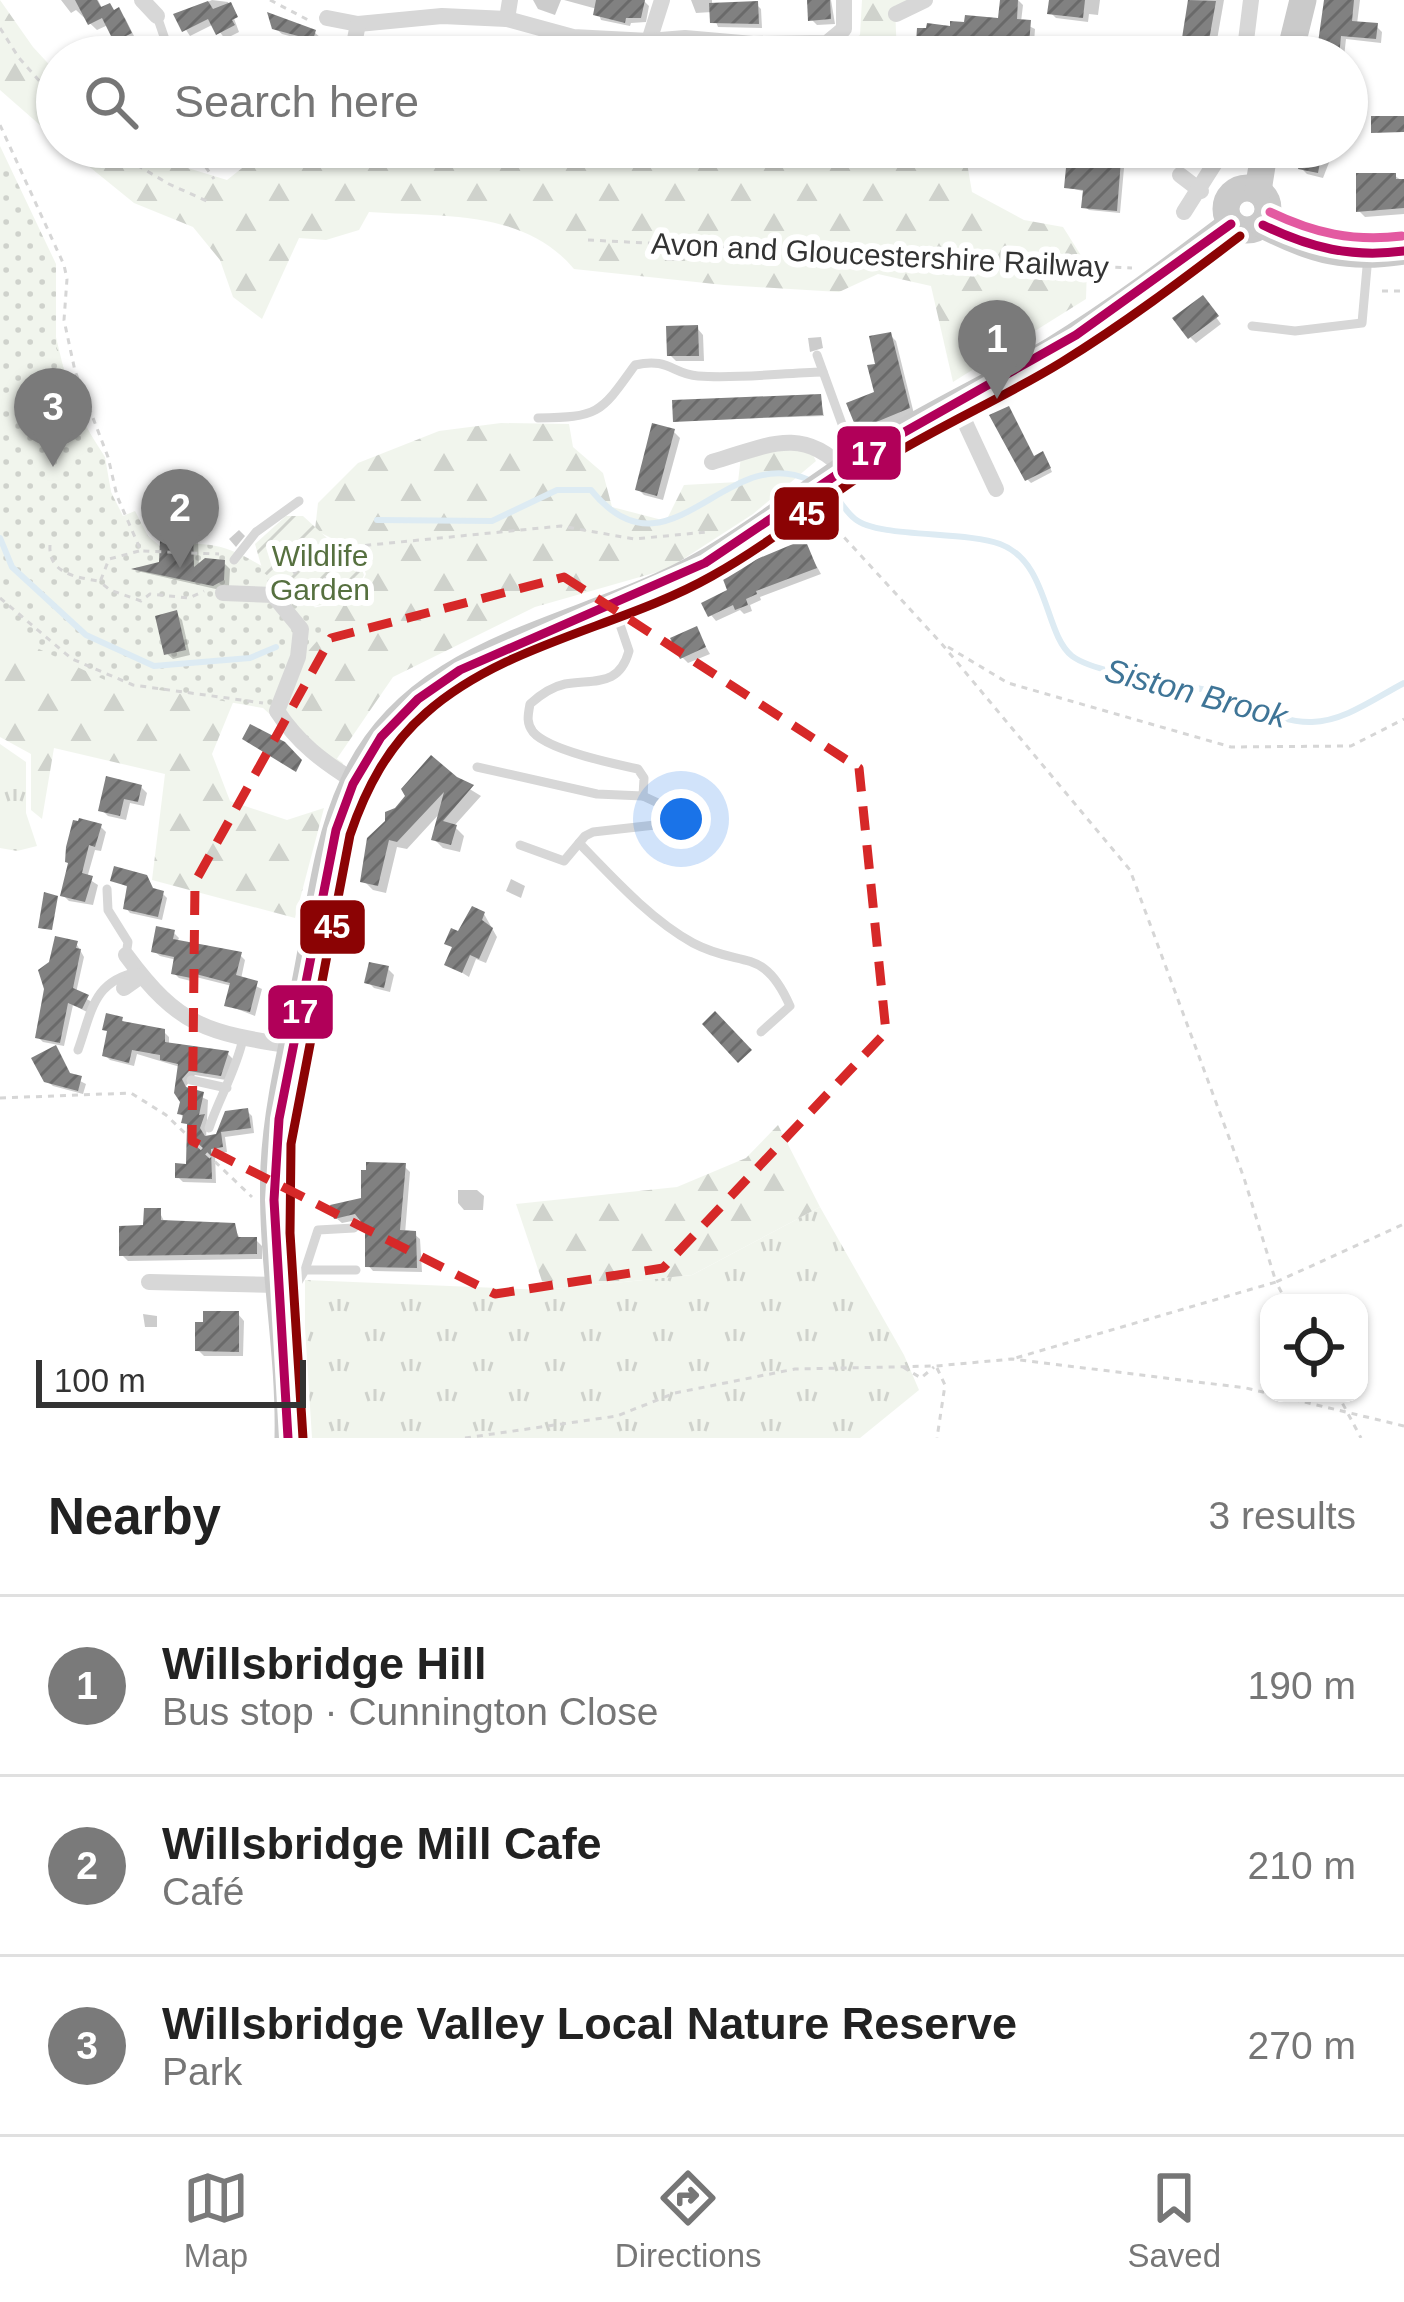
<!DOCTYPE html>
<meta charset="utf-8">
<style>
body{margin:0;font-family:Arial,sans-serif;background:#f2f2f2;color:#222}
.controls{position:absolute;right:36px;bottom:36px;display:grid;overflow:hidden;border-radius:24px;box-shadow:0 3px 9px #0004}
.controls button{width:108px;height:108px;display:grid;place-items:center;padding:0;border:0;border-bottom:3px solid #e0e0e0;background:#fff;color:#222;font:60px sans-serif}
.scale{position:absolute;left:36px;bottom:30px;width:270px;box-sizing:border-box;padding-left:12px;border:6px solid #333;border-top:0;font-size:33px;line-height:42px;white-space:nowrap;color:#333;-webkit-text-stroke:9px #fff;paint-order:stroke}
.you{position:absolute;left:681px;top:819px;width:42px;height:42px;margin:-30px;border:9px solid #fff;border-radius:50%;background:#1a73e8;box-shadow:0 0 0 18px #1a73e833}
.badge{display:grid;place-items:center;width:78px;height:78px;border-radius:50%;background:#7a7a7a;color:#fff;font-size:39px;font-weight:700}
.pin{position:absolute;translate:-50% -99px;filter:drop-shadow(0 3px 6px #0008)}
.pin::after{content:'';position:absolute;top:63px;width:42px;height:36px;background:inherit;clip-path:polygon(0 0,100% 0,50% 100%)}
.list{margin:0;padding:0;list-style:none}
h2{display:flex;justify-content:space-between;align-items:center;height:156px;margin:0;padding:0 48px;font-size:51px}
h2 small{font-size:39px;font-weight:400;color:#767676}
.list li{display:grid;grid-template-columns:78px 1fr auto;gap:36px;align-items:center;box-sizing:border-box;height:180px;padding:0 48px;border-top:3px solid #e0e0e0}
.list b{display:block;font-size:45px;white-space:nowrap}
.list p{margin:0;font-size:39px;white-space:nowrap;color:#767676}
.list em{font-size:39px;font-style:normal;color:#767676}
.icon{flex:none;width:66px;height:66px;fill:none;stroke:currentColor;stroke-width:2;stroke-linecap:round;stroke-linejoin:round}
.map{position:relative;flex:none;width:1404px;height:1438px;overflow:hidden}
.search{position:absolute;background:#fff;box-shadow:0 3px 9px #0004;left:36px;right:36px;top:36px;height:132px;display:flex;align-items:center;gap:30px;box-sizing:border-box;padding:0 42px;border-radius:66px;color:#767676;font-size:45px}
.sheet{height:696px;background:#fff}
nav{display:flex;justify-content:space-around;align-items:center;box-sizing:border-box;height:168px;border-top:3px solid #e0e0e0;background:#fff;font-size:33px;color:#767676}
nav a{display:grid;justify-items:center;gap:6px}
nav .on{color:#7a7a7a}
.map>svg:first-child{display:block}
.grass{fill:url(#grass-tufts)}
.forest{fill:url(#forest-firs)}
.park{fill:url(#park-dots)}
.garden{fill:url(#garden-furrows)}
.shadow{fill:#0003}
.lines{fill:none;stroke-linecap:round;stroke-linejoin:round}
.stream{stroke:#ddebf3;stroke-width:6}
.building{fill:url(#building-hatch)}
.path{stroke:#d6d6d6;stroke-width:3;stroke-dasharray:6 6;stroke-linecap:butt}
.lane{stroke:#d7d7d7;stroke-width:9}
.street{stroke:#d7d7d7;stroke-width:16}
.primary{stroke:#cacaca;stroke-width:27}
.bus-1-casing{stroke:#fff;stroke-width:18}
.bus-2-casing{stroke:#fff;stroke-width:18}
.bus-3-casing{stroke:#fff;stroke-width:18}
.bus-1{stroke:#b10059;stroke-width:9}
.bus-2{stroke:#8b0304;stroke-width:9}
.bus-3{stroke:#e35aa1;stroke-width:9}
.marked{fill:none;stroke:#d62828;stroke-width:9;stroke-dasharray:24 15;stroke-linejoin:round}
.labels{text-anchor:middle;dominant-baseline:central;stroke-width:12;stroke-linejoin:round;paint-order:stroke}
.street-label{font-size:30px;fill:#333;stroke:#fff}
.park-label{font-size:30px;fill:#56703f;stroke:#fff}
.water-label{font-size:33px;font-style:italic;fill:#3f7597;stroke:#fff}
.line-badge{stroke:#fff;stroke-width:4.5}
.badge-label{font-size:33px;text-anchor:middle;font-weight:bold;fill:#fff}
</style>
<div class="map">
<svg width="1404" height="1438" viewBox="0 0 1404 1438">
<defs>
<pattern id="grass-tufts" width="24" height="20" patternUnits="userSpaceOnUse" patternTransform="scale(3)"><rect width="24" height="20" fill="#f1f5ed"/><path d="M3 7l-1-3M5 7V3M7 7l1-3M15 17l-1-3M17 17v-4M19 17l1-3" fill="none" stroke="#cfd2cc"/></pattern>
<pattern id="forest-firs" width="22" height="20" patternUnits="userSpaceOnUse" patternTransform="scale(3)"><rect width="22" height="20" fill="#f1f5ed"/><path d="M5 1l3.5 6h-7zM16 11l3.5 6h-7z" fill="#cfd2cc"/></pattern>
<pattern id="park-dots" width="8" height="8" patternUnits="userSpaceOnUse" patternTransform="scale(3)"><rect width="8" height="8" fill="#f1f5ed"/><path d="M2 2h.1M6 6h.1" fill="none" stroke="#cfd2cc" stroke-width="1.8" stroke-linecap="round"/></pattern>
<pattern id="garden-furrows" width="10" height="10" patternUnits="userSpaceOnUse" patternTransform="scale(3)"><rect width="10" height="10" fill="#f1f5ed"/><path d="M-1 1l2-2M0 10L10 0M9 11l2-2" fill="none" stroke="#cfd2cc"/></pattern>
<pattern id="building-hatch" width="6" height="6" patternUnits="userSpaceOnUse" patternTransform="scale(3)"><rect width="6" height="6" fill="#818181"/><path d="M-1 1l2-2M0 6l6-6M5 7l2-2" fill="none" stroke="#6a6a6a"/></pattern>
</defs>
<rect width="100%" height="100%" fill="#fff"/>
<g class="grass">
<polygon points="0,744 26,762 26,813 37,846 17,851 0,848"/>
<polygon points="820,1207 904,1355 919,1390 860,1438 305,1438 305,1280 545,1290 692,1275"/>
</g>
<g class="forest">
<polygon points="0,0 33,47 57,73 57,140 0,90"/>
<polygon points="862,0 909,0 895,6 897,57 840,57 840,47 860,35"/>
<path d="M65 147H145L168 162 227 180 251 161 331 147H913L967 163 972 192 1024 220 1063 227 1087 265 1086 299 953 382 931 286 878 274 839 292 724 285 574 269C524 209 441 217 369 212L359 230 326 240 299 238 262 319 233 297 220 260 193 227 134 203Z"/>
<polygon points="0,157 53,325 70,395 104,460 113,501 147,581 307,609 354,600 366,574 357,551 315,530 318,503 358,463 439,431 501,423 569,424 573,447 603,473 612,507 666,521 684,485 738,482 741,456 809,447 816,461 753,514 668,569 535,607 393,677 336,760 241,683 212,754 230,801 287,820 324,808 295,918 152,880 165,774 54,748 42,819 31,810 31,754 0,737"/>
<polygon points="778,1125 820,1207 692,1275 545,1290 516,1204 677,1187 746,1158"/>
</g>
<path class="park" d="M0 146 56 264V348L86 427 105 457 111 492 123 516 135 511 148 536 160 546C179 545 198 542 216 546 255 554 306 596 332 625 293 667 269 689 315 737 324 747 333 757 343 763L338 776 263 708 107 681 39 649 0 618Z"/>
<polygon class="garden" points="286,516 303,516 327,538 355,552 364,575 354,598 307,608 263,572 255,544"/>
<g class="shadow">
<polygon points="61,0 98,0 103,10 118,11 125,18 136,40 123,47 108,25 97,30 76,10 71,13"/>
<polygon points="212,0 228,2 239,32 225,39 214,24 190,36 177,16"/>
<polygon points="533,0 561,0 555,15 538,9"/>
<polygon points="564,0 643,0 649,6 646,22 631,23 630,26 601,20 597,9"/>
<polygon points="691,0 712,0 712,6 756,4 761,9 762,28 718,27 712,12 696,13"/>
<polygon points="810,0 831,0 835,24 817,25 811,19"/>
<polygon points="1003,0 1018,0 1023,5 1021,22 1035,29 1033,57 919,57 953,29 1001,21"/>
<polygon points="1052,0 1100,0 1098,15 1089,14 1088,22 1056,18 1050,12"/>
<polygon points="1191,0 1224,0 1214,57 1181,57"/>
<polygon points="1326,0 1360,0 1357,24 1376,26 1382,32 1381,43 1346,39 1344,57 1319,57"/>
<polygon points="275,28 314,32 321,38 319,44 282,34"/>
<polygon points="392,42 407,43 413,49 413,57 391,57"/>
<polygon points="304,45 312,57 294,57 291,49"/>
<polygon points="440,52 499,54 509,57 439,57"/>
<polygon points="1071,147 1196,147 1195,162 1125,157 1120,213 1089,210 1084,206 1086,192 1067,187"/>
<polygon points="1306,147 1335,147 1323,178 1307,174 1301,168"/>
<polygon points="1395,176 1404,182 1404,214 1365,217 1359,211"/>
<polygon points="1203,299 1221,324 1196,343 1190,337"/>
<polygon points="697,328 703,335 704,361 676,361 670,355"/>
<polygon points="890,335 896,341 914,414 865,435 859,429 877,393 878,367"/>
<polygon points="821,337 823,348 810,352 808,338"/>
<polygon points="820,397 824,416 676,421"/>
<polygon points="674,432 680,438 663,500 644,495 638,489"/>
<polygon points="1046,458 1052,472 1031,483 1027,479 1034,459"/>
<polygon points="179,522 185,534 198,540 199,567 224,563 230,569 229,586 220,590 137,571 162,564"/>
<polygon points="239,530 245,536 236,547 229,539"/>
<polygon points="804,543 821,574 760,597 761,600 750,605 752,611 744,614 740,610 716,621 711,615"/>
<polygon points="176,614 182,620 190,655 173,659 166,653"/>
<polygon points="696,630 710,654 688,663 682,657"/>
<polygon points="455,780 481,796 454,826 464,836 460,852 443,848 434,839 441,812 407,849 397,847 386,893 373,890 364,881 370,839"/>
<polygon points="141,787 147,793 144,806 130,803 126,820 108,816 102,810"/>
<polygon points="76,823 100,826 106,832 101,851 95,850 87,878 98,885 93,905 69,901 63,895"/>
<polygon points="511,879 525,886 521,898 506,891"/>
<polygon points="114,880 163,894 167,898 162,920 130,913 126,908 130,888"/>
<polygon points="484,914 497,937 486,963 476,959 469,977 448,964 454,949 448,943"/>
<polygon points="173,932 179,938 177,943 240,955 245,960 241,979 262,989 255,1016 227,1005 232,986 196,977 195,982 179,978 174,973 177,960 160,956 154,951"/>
<polygon points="76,943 84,957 76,993 92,1002 87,1012 73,1005 64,1046 43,1042 38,1037 52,964"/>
<polygon points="388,969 394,975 390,992 374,988 368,982"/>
<polygon points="121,1019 126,1024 163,1031 169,1037 169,1046 228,1054 233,1059 226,1080 195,1075 186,1086 188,1091 208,1100 206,1139 218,1137 227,1114 247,1111 252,1116 254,1133 225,1137 227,1152 215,1153 216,1183 183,1182 178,1177 189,1167 190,1127 180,1113 180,1067 137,1054 134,1066 110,1060 105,1055 110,1034 105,1029"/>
<polygon points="72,1077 86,1084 83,1094 53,1086 46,1080"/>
<polygon points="404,1166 410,1172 405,1234 414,1234 420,1239 422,1272 373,1271 368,1265 367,1218 342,1223 336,1218"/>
<polygon points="458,1190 477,1190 484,1196 483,1210 464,1210 458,1203"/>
<polygon points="159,1211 165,1223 233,1226 241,1240 256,1240 262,1246 262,1259 128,1261 122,1255"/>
<polygon points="143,1314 157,1316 157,1327 145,1327"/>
<polygon points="238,1314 244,1321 243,1356 204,1356 198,1350"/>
</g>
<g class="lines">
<g class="stream">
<path d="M832 491C839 500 846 512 855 519 877 538 966 531 1000 544 1049 562 1044 634 1072 656 1097 675 1181 683 1215 692 1247 701 1278 723 1312 722 1345 721 1375 698 1404 683"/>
<path d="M377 520 492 521 557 490H591C669 586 725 441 809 480"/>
<polyline points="0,538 12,567 86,635 154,666 250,658 276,647"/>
</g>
</g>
<g class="building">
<polygon points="75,0 97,0 101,7 110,3 114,10 119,7 132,33 114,42 102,18 88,25"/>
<polygon points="596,0 645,0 641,18 626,18 625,23 593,15"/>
<polygon points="807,0 830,0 831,19 808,21"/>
<polygon points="1000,0 1018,0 1017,19 1031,20 1028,57 915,57 917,28 926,28 927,23 950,26 950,21 964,22 965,15 998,18"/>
<polygon points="1049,0 1085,0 1083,18 1047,14"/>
<polygon points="1188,0 1216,1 1206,57 1179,57"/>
<polygon points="1324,0 1354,0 1352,21 1378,23 1376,39 1341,36 1339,57 1316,57"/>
<polygon points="208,1 213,9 231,2 238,17 232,20 235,25 216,35 208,19 182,32 173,14"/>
<polygon points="758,1 759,24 710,23 709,3"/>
<polygon points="267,12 316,30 313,40 272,29"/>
<polygon points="1371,116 1404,116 1404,132 1371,133"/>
<polygon points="1068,147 1122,147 1117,211 1081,208 1083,190 1064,188"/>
<polygon points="1303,147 1323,147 1318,173 1298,169"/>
<polygon points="1356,173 1396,173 1396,179 1404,179 1404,208 1356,212"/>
<polygon points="1203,295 1219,316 1188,339 1172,318"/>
<polygon points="698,325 699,356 667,356 666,326"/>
<polygon points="891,332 910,408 857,430 846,403 874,392 867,365 875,364 869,336"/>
<polygon points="821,394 823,415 673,422 672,400"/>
<polygon points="1009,406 1034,456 1043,451 1051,468 1025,481 989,415"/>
<polygon points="652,423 675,429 657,496 635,490"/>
<polygon points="180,519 181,531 193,531 194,567 205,558 225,560 224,580 213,586 131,569 159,562 161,520"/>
<polygon points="805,539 817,568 756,591 757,594 746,599 748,605 735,610 733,605 708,617 701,603 727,590 721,574"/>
<polygon points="177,610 186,650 164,655 155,616"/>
<polygon points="697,626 706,647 680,659 670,638"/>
<polygon points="250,724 285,742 302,760 296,772 242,739"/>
<polygon points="431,755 457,777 474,785 443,821 457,825 451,845 431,840 444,792 397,842 389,840 378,886 360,882 367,838 385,821 385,812 395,808 405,796 401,789"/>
<polygon points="106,776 142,785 138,802 124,799 120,816 98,811"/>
<polygon points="79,818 102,824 95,847 89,845 82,873 93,876 85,902 60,896 68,863 65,862 66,847 73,820 78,821"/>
<polygon points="114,866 147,875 153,888 164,891 158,917 123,909 127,886 110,881"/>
<polygon points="44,892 58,896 52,930 38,928"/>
<polygon points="472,906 485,912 482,920 493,928 479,959 470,955 462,973 444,965 452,947 444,944 451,928 458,931"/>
<polygon points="156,926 175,930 173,939 242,952 236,975 258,981 250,1012 224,1006 230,983 192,973 191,978 171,974 174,957 151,952"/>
<polygon points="55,936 78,941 76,948 81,949 73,988 89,995 82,1009 68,1003 60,1043 35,1038 44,989 38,970 49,962"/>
<polygon points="369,962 389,966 384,988 364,983"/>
<polygon points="715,1011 752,1050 738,1063 702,1024"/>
<polygon points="106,1013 123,1017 122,1021 165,1029 165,1042 229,1051 221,1076 189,1071 182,1079 186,1087 204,1092 199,1115 205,1114 200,1128 205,1136 216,1134 225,1111 248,1108 251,1128 221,1132 223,1147 211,1149 212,1179 175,1178 175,1163 186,1164 187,1124 181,1123 183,1115 177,1114 180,1102 174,1093 178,1064 160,1060 160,1055 132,1050 129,1063 102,1056 107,1031 102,1030"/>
<polygon points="56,1045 70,1073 82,1076 78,1091 44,1082 31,1058"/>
<polygon points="366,1162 406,1163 400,1230 416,1231 417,1268 365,1267 365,1227 355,1214 334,1219 330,1205 361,1198 361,1170 366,1170"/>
<polygon points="144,1208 161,1208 161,1220 235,1223 238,1237 257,1237 257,1254 119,1256 119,1226 143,1225"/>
<polygon points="203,1311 239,1311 239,1352 195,1351 195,1322 203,1322"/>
</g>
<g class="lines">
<g class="path">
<polyline points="270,0 312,22"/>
<polyline points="0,28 19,58 57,101"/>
<polyline points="0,125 64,265 67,279 64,320 75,371 108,457 117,496 141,551 219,554"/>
<polyline points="106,147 169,184 211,203"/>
<polyline points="192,147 214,179"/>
<polyline points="588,240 1132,268"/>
<polyline points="1382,291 1404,291"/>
<polyline points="820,511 941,643 1130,870 1244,1178 1276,1282 1012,1359"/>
<path d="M50 545C48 573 75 577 98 581"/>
<polyline points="139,551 109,559 100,582 110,590 141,601 150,594 189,598 204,591"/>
<polyline points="284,581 309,561"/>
<polyline points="326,583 325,571 313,564 309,551 561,526 634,539 707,532"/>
<polyline points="0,598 72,659 133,685 263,703"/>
<polyline points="948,647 1008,683 1231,747 1351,746 1404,719"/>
<polyline points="0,1098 131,1093 166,1115 252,1197"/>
<polyline points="1287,1303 1276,1282 1404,1224"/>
<polyline points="903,1367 921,1378 934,1367"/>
<polyline points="937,1368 945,1385 937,1438"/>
<polyline points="1337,1393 1361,1438"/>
<polyline points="465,1438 617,1416 675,1393 795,1369 936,1366 1012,1359 1246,1388 1404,1426"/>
</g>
<g class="lane">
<polyline points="157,16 171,57"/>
<polyline points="1252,326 1295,331 1362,323 1368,256"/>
<polyline points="817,355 854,457"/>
<path d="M538 418C599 417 600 414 635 365 669 357 672 374 698 376 739 379 782 373 823 372"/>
<polyline points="234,560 256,532 299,501"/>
<path d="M477 767 597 794 643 796 644 778 638 769C614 764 548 750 533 732 526 723 528 715 530 704 540 695 551 687 565 684 595 679 619 687 629 651L615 610"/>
<path d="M579 843C613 878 651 920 693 943 742 969 763 945 790 1006L761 1032"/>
<polyline points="520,845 564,861 585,836 593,832 655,825 660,819 660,804 643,796"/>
<polyline points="107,889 108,910 128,942 126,955"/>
<path d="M78 1050C92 1011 93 981 138 972"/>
<polyline points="191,1080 227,1088"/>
<path d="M209 1128C220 1096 235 1073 243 1039"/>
<polyline points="305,1270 318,1230 354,1228"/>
<polyline points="288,1299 305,1270 356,1270"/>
</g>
<g class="street">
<polyline points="142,0 157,16"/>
<polyline points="896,14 925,0"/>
<polyline points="327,18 358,24 442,16 507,19 573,37 649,41 662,0"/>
<polyline points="507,19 510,0"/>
<polyline points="649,41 685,38 753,44 827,43 844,29 844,0"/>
<polyline points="352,54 358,24"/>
<polyline points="1244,57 1251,0"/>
<polyline points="1180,175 1201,191"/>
<polyline points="1184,212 1225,147"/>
<polyline points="956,403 996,489"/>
<path d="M712 462C764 447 802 424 844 470"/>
<path d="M223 593 273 595 301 629 298 657 277 711C298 743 322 761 354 781"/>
<path d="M126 955C179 1027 207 1033 293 1046"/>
<polyline points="124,988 141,976"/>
<polyline points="149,1282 280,1285"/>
</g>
<g class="primary">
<polyline points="1289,57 1303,0"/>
<circle cx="1247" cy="209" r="21"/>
<polyline points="1258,191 1265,147"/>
<path d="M1263 225C1313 251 1348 260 1404 251"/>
<path d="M288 1438C290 1347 270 1257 274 1166 277 1103 294 1039 306 978 319 913 325 844 353 784 416 642 585 633 705 563 765 528 819 483 878 447 935 412 996 384 1053 350 1116 311 1173 268 1231 224"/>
</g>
<defs>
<g id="bus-1">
<path d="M1263 225C1310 248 1352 258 1404 251"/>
<polyline points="288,1438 274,1200 279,1119 336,830 353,784 381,737 418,699 460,670 705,563 878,447 1076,335 1231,224"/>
</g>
<path id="bus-2" d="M303 1438 290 1233 291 1144 350 835C366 788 388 746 426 713 505 643 622 627 712 576 773 542 827 496 886 459 943 424 1005 397 1062 362 1124 324 1182 280 1240 236"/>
<path id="bus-3" d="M1270 212C1314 233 1353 242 1402 236"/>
</defs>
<use href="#bus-1" class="bus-1-casing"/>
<use href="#bus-2" class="bus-2-casing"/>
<use href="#bus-3" class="bus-3-casing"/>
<use href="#bus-1" class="bus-1"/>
<use href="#bus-2" class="bus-2"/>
<use href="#bus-3" class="bus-3"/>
</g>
<path class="marked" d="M564 577 859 768 886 1032 663 1268 495 1294 192 1141 195 882 331 638Z"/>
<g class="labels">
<g class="street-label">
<text transform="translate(880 255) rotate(3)">Avon and Gloucestershire Railway</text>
</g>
<g class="park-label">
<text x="320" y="555">Wildlife<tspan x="320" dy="34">Garden</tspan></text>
</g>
<g class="water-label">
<text transform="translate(1196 693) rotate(15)">Siston Brook</text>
</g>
</g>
<g class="line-badge">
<rect x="835" y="424" width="68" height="58" rx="12" fill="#b10059"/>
<rect x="772" y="485" width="69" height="57" rx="12" fill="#8b0304"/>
<rect x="298" y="898" width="69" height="58" rx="12" fill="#8b0304"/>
<rect x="266" y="983" width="69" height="58" rx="12" fill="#b10059"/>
</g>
<g class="badge-label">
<text x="869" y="465">17</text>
<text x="807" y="525">45</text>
<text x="332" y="938">45</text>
<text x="300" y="1023">17</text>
</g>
</svg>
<div class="controls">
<button><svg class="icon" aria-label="locate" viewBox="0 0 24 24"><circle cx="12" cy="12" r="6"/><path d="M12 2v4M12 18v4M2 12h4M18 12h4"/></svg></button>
</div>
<div class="scale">100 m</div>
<div class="you"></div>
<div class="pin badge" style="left:997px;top:399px">1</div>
<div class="pin badge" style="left:180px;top:568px">2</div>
<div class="pin badge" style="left:53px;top:467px">3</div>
<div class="search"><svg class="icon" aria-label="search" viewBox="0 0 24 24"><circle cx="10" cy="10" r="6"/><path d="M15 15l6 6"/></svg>Search here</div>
</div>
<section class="sheet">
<h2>Nearby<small>3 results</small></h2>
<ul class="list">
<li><span class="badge">1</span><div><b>Willsbridge Hill</b><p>Bus stop · Cunnington Close</p></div><em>190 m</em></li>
<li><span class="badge">2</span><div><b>Willsbridge Mill Cafe</b><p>Café</p></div><em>210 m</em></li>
<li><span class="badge">3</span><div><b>Willsbridge Valley Local Nature Reserve</b><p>Park</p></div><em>270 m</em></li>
</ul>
</section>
<nav>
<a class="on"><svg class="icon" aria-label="map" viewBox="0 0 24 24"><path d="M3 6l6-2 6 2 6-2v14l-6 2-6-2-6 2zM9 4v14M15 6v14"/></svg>Map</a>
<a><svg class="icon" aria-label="directions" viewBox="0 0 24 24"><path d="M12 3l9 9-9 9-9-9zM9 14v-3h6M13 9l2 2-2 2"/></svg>Directions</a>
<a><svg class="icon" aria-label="saved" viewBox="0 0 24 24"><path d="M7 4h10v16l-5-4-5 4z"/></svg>Saved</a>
</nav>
